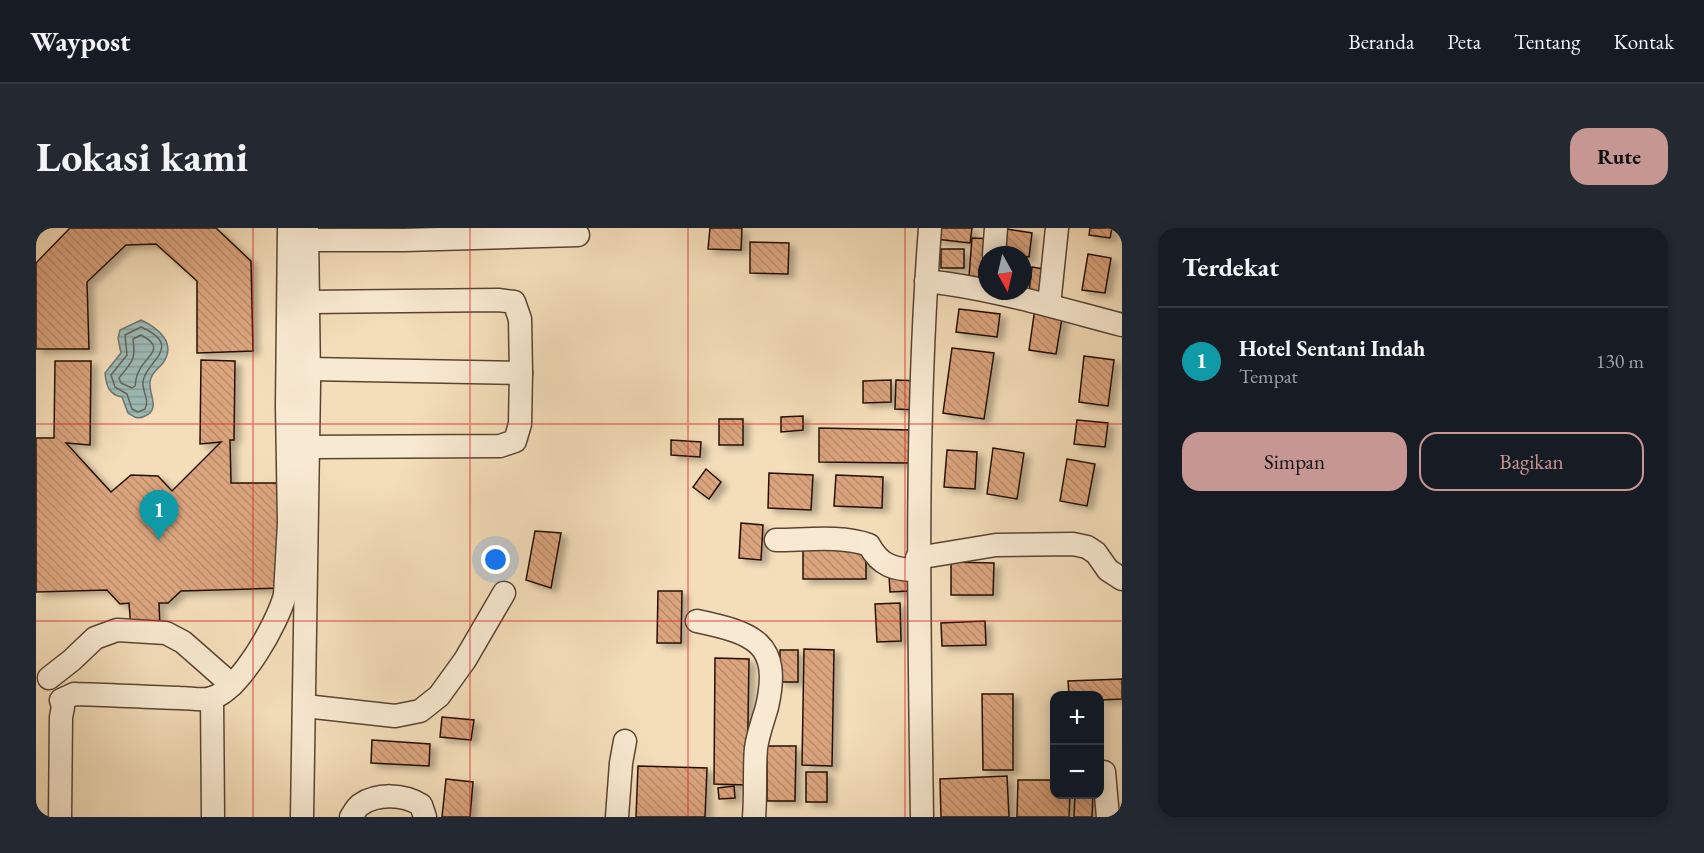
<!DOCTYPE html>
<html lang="id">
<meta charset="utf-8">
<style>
body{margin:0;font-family:"EB Garamond",serif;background:#242831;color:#f1f3f6}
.controls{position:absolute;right:18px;bottom:18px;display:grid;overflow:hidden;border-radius:12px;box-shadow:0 3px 15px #0003}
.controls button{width:54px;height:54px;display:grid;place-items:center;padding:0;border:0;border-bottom:2px solid #363941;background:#171b24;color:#f1f3f6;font:30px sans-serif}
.compass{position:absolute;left:942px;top:18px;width:54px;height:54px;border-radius:50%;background:#171b24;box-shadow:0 3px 15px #0003;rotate:172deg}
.you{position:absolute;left:460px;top:332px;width:21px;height:21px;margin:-15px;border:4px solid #fff;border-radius:50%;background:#1a73e8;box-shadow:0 0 0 9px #1a73e833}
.badge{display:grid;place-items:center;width:39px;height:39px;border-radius:50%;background:#c59692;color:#fff;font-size:20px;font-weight:700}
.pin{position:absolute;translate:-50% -50px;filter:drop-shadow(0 2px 3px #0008)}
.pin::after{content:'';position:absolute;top:32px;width:21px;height:18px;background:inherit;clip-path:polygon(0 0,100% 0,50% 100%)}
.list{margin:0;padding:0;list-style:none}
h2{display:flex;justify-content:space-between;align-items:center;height:78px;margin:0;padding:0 24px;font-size:26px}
h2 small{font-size:20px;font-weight:400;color:#9ea1a6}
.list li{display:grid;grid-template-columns:39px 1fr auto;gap:18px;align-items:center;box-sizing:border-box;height:108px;padding:0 24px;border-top:2px solid #363941}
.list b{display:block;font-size:22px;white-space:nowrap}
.list p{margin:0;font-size:20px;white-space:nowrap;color:#9ea1a6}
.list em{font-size:20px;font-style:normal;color:#9ea1a6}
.actions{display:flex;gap:12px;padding:18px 24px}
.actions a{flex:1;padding:14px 0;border:2px solid #c59692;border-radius:18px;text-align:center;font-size:21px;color:#c59692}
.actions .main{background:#c59692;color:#111}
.map{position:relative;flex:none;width:1086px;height:589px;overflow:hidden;border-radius:18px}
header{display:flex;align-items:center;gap:36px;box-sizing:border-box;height:84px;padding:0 30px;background:#171b24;border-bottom:2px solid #363941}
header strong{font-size:28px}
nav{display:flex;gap:33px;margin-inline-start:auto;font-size:21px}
.intro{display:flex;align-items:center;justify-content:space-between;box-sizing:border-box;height:144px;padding:0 36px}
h1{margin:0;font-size:42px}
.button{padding:15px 27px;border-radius:18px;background:#c59692;color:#111;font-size:21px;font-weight:700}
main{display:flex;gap:36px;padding:0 36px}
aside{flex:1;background:#171b24;border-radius:18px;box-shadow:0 3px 15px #0003}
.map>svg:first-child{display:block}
.water{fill:url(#water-rules);stroke:#6e7770;stroke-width:1.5}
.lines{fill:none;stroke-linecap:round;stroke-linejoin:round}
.shore{stroke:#62665e;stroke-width:1.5}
.building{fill:url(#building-back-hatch);stroke:#251006;stroke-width:1.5;filter:url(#shadow)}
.minor-casing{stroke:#594433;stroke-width:25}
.minor{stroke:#f8ead2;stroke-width:22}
.grid{fill:none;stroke:#d62828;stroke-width:1.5;stroke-opacity:0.55}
</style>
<header>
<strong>Waypost</strong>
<nav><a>Beranda</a><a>Peta</a><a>Tentang</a><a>Kontak</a></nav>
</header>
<div class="intro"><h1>Lokasi kami</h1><a class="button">Rute</a></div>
<main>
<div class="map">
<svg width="1086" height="589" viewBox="0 0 1086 589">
<defs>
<pattern id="water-rules" width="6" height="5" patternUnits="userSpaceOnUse" patternTransform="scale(1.5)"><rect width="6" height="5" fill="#9ebbb7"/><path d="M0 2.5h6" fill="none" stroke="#88a09c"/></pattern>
<pattern id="building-back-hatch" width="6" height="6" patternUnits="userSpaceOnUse" patternTransform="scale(1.5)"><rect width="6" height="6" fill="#daa47d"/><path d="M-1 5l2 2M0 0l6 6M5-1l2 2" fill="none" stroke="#bb8c6b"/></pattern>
<filter id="shadow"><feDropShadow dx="6" dy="4" stdDeviation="3" flood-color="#0004"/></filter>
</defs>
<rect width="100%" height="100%" fill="#f4deba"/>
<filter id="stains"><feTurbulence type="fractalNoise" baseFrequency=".00333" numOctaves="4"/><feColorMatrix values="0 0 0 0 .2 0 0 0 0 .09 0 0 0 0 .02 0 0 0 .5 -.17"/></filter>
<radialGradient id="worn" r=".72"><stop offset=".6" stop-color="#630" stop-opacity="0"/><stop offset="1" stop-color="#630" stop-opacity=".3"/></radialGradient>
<path class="water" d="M105 92C122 100 141 115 127 135 123 140 117 144 115 150 109 162 127 180 109 188 102 192 98 189 92 185L86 169C73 167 70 157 69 145L85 125 82 110 84 102Z"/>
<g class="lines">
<g class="shore">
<path d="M105 99C150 119 108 134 107 154 106 164 114 171 109 181L102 184 96 181 91 166 79 159 75 147 91 127 89 107Z"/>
<path d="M105 107C132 121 109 128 103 143 100 147 100 153 99 158L96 160 85 155 83 150C96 133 100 133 97 111Z"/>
</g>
</g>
<g class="building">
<polygon points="34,0 180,0 215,33 217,123 161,125 161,53 120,16 90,17 51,54 53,121 0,121 0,35"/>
<polygon points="674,0 706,0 705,22 672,21"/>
<polygon points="901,0 936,0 934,15 900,11"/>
<polygon points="1054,0 1076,0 1074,10 1053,7"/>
<polygon points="971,1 996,5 993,29 968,26"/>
<polygon points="936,10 957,11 951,27 951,50 933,49"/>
<polygon points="714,14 753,15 752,46 714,45"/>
<rect x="905" y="21" width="23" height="19"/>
<polygon points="1052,26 1075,30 1069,65 1046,62"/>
<polygon points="996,39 1014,42 1011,67 993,64"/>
<polygon points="999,80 1027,84 1020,126 993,122"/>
<polygon points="923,81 964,86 961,109 920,104"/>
<polygon points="916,120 958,125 948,191 907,185"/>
<polygon points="1048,128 1078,132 1072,178 1043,174"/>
<polygon points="165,132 199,133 198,212 194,212 195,255 244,255 247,360 145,363 132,375 123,375 124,401 95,401 93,375 84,376 71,362 0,364 0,210 18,210 19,133 55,133 54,217 30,215 75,264 95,247 122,248 136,263 185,214 164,216"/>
<polygon points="855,152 855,174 827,175 827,153"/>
<polygon points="860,152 883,153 882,182 859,181"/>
<polygon points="767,188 767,202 745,204 745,189"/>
<rect x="683" y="191" width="24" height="26"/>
<polygon points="1041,192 1072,195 1069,219 1038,216"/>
<polygon points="783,200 874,202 873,235 783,234"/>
<polygon points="635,212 665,214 664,229 635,227"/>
<polygon points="957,220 988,225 981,271 951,266"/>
<polygon points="911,222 941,224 939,261 908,259"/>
<polygon points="1031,231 1059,236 1051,278 1024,273"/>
<polygon points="670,241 685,254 673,271 657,259"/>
<polygon points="733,245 777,247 775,282 732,280"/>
<polygon points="800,247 847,249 846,280 798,278"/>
<polygon points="705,295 727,297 725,332 703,330"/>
<polygon points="499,303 525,305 515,360 490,352"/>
<rect x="767" y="318" width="63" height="33"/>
<polygon points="915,334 958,335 957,367 915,367"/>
<polygon points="872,346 873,363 854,364 853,347"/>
<polygon points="622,363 646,363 645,415 621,415"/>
<polygon points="864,375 865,413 841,414 839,376"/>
<polygon points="949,393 950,417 906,418 905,395"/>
<polygon points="768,421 798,422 796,538 766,537"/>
<rect x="744" y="422" width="18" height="32"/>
<polygon points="679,430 713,431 711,557 678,556"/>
<polygon points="1086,451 1086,471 1064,472 1064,467 1033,467 1032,453"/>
<polygon points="946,466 977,466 977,542 947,542"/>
<polygon points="406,489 438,492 435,512 404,509"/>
<polygon points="336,512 394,516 393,538 335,535"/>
<polygon points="731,518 760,518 759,573 731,573"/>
<polygon points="602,538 671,540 669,589 600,589"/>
<rect x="770" y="544" width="21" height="30"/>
<polygon points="971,548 973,589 905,589 904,551"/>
<polygon points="410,551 437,554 434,589 406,589"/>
<polygon points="982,552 1018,552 1018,566 1034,566 1033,589 981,589"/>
<polygon points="698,558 699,570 683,571 682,560"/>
<polygon points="1039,566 1057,566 1056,589 1038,589"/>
</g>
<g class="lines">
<defs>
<g id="minor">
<polyline points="271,12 368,12 542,7"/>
<polyline points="958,27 960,0"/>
<path d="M890 53C956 60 1021 80 1086 97"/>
<polyline points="272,74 462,72 478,74 484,91 485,145 484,196 479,213 464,218 272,219"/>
<polyline points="1013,77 1021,0"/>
<polyline points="273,141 485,145"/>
<path d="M740 312C770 312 805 307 833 317 844 338 859 342 882 342"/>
<polyline points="881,330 960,317 1037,316 1051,319 1060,325 1072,342 1086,351"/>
<path d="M661 393C717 405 746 414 731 479 727 493 722 506 720 520 718 542 720 566 718 589"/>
<polyline points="13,450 36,432 59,410 81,402 130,405 147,414 196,457"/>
<polyline points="176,470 177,589"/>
<polyline points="269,478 359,488 384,483 403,468 429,432 468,365"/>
<polyline points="1068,544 1072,589"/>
<path d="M24 589 25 489 27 479 25 472 38 466C74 467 109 469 144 470 154 470 168 473 176 470 205 461 242 394 249 367L253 295 251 178 253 0"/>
<polyline points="266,589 273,155 271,0"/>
<path d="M315 589C318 585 320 580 324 577 341 565 368 566 385 577L389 589"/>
<polyline points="581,589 585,535 589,513"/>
<path d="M886 589C883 393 879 196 894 0"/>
</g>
</defs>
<use href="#minor" class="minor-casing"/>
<use href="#minor" class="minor"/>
</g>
<path class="grid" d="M217 0V589M434 0V589M652 0V589M869 0V589M0 196H1086M0 393H1086"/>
<rect width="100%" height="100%" filter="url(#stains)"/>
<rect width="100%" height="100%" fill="url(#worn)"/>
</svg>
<div class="controls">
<button>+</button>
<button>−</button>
</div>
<svg class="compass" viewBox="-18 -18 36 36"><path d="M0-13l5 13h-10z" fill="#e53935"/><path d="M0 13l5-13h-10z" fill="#9ea1a6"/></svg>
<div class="you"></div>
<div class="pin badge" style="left:123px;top:312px;background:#0f9aa8">1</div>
</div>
<aside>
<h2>Terdekat<small></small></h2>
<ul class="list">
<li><span class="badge" style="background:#0f9aa8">1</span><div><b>Hotel Sentani Indah</b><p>Tempat</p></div><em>130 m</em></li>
</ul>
<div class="actions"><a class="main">Simpan</a><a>Bagikan</a></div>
</aside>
</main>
